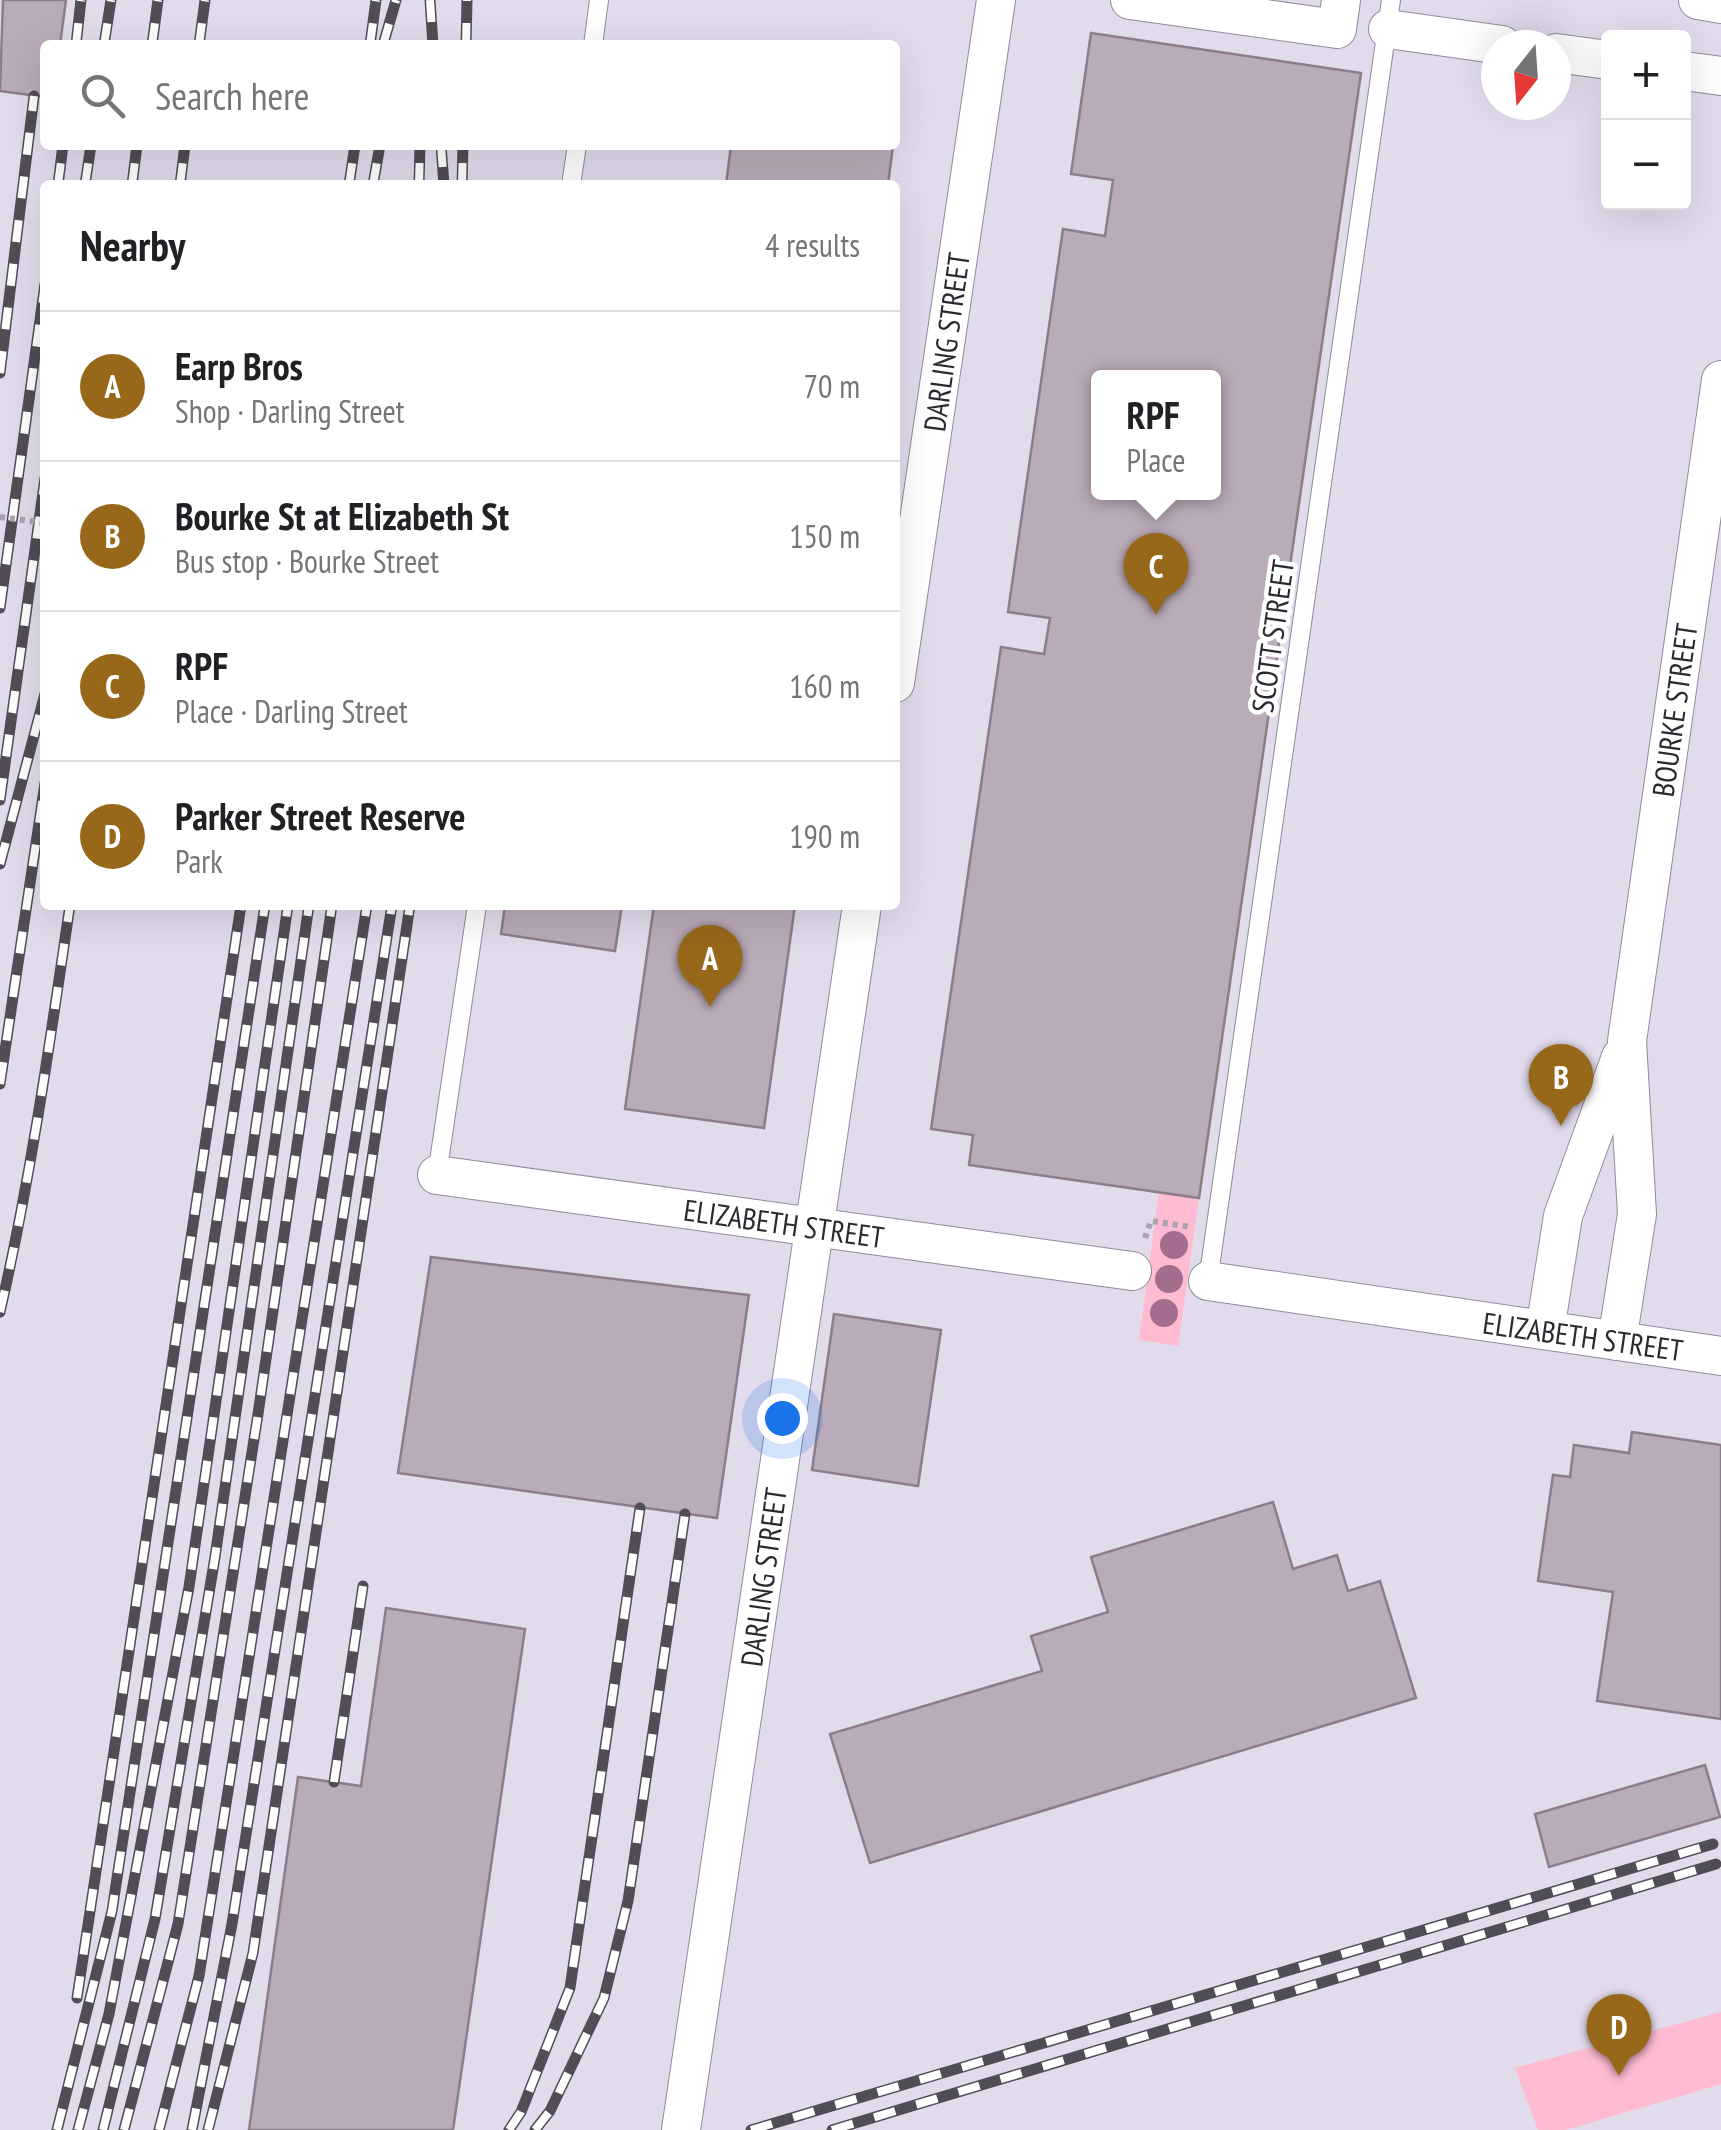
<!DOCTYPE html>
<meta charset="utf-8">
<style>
body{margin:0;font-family:"PT Sans Narrow",sans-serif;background:#f6f6f6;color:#202124}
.controls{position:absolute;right:30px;top:30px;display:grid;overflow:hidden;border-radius:10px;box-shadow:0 10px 40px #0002}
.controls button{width:90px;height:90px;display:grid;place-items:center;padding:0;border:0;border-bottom:2px solid #e0e0e0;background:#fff;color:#202124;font:50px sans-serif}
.compass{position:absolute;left:1481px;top:30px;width:90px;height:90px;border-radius:50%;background:#fff;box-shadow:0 10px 40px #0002;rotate:197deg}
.you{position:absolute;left:782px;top:1418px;width:35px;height:35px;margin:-25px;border:8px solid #fff;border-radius:50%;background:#1a73e8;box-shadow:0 0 0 15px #1a73e833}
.badge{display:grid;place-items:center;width:65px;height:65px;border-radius:50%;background:#98681a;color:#fff;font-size:32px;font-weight:700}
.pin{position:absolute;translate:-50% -82px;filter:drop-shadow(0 2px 5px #0008)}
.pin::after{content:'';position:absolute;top:52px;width:35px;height:30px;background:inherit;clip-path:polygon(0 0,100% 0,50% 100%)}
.popup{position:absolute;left:1091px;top:370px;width:130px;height:130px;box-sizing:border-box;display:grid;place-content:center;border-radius:10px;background:#fff;filter:drop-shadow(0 2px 8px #0005);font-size:32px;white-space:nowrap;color:#757577}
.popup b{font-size:38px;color:#202124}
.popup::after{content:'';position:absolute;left:50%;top:100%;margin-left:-20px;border:20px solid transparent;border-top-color:#fff}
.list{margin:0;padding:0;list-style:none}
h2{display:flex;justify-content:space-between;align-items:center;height:130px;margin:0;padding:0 40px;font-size:42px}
h2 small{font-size:32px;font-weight:400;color:#757577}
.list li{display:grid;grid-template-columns:65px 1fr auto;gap:30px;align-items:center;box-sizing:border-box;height:150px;padding:0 40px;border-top:2px solid #e0e0e0}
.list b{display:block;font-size:38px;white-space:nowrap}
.list p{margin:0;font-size:32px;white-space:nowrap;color:#757577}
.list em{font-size:32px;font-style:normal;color:#757577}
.icon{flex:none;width:55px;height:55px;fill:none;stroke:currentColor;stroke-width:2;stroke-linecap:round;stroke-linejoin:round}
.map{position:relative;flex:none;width:1721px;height:2130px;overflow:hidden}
.search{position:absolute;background:#fff;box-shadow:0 10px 40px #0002;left:40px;top:40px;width:860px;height:110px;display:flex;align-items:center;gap:25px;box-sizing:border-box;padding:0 35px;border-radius:10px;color:#757577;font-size:38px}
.panel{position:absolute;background:#fff;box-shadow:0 10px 40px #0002;left:40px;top:180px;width:860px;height:730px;border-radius:10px}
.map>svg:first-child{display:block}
.green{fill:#febbd2}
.building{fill:#baabb8;stroke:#8c7d8a;stroke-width:2.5;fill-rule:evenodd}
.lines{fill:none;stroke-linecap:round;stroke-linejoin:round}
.lane-casing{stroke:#918a9b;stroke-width:20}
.street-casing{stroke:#918a9b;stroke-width:40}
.path{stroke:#a9a3b1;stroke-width:6;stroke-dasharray:5 5;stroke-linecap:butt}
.lane{stroke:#fff;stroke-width:18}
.street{stroke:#fff;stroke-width:38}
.rail-casing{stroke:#514d56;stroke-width:11}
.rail{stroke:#fff;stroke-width:8;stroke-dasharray:22;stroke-linecap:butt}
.path-bridge{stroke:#a9a3b1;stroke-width:6;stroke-dasharray:5 5;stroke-linecap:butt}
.tree{fill:#a36e8e}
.labels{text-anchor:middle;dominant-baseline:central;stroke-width:9;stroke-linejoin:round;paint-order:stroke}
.street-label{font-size:30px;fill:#2b282f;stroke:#fff}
</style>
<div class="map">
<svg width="1721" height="2130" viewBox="0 0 1721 2130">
<rect width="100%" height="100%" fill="#e2dbec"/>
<g class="green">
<polygon points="1159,1192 1199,1198 1178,1346 1139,1340"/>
<polygon points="1721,2012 1721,2084 1566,2130 1538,2130 1515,2068"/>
</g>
<g class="building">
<polygon points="3,0 66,0 60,45 45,45 45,97 0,91"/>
<path d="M1091 33 1361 73 1199 1198 969 1165 973 1135 931 1129 1001 647 1044 654 1050 618 1008 612 1063 229 1105 236 1113 180 1071 174ZM1098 378H1214V492H1098Z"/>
<polygon points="731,145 893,145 888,185 726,185"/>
<polygon points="505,905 622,905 615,951 501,934"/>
<polygon points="654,905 795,905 764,1128 625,1109"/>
<polygon points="431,1257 749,1295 717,1518 398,1473"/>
<polygon points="834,1314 941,1330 918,1486 812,1470"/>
<polygon points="1632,1432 1721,1445 1721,1719 1597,1701 1613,1592 1538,1581 1553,1475 1570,1477 1574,1445 1629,1453"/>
<polygon points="1273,1502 1293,1569 1337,1555 1348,1591 1380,1581 1416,1698 870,1863 830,1734 1042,1671 1031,1636 1108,1612 1091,1557"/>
<polygon points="386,1608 525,1629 453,2130 249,2130 298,1777 361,1786"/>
<polygon points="1705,1765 1720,1817 1549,1867 1535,1814"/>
</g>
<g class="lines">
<defs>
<g id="lane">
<polyline points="593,45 599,0"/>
<polyline points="571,185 577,145"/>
<polyline points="437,1175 477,905"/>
<polyline points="1208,1281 1391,0"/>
</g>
<g id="street">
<polyline points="1130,0 1337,29 1341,0"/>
<polyline points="1698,0 1721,4"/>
<polyline points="1388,29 1502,45"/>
<polyline points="1556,53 1608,60"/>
<polyline points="1684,71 1721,76"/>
<polyline points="895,683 996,0"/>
<polyline points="437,1175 1132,1271"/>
<polyline points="1208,1281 1721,1356"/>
<polyline points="1545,1330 1563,1216 1621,1057"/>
<polyline points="1617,1341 1637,1214 1627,1041 1721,380"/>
<polyline points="681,2130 862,905"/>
</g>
</defs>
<use href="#lane" class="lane-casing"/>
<use href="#street" class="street-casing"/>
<polyline class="path" points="1145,1238 1151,1221 1191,1227"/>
<use href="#lane" class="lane"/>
<use href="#street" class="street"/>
<defs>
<g id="rail">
<polyline points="430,0 433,45"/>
<polyline points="76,45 81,0"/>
<polyline points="104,45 111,0"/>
<polyline points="152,45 158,0"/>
<polyline points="199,45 205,0"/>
<polyline points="370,45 376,0"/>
<polyline points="383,45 396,0"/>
<polyline points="466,45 467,0"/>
<polyline points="441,145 444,185"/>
<polyline points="58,185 63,145"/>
<polyline points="85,185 91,145"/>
<polyline points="132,185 137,145"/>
<polyline points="180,185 185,145"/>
<polyline points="349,185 355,145"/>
<polyline points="373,185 380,145"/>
<polyline points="419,185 420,145"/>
<polyline points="462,185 463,145"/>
<polyline points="0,373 34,96"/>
<polyline points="0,608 45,284"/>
<polyline points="0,800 45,478"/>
<polyline points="0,864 45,694"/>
<polyline points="0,1084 45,783"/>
<path d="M0 1312C31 1177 50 1041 70 905"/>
<polyline points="334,1782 363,1586"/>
<polyline points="77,1998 241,905"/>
<polyline points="57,2130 112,1911 265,905"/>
<polyline points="78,2130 109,2014 189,1587 288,905"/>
<polyline points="103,2130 155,1919 215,1557 309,905"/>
<polyline points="124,2130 178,1924 258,1414 332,905"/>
<polyline points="159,2130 199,1976 367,905"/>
<polyline points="192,2130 232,1924 392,905"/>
<polyline points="208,2130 253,1953 410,905"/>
<polyline points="509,2130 521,2112 570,1988 640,1508"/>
<polyline points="535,2130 550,2111 604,1998 628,1901 685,1514"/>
<polyline points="751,2130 1713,1844"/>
<polyline points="832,2130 1716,1864"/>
</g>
</defs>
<use href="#rail" class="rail-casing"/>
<use href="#rail" class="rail"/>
<polyline class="path-bridge" points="0,517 45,523"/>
</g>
<g class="tree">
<circle cx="1174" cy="1245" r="14"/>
<circle cx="1169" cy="1279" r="14"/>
<circle cx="1164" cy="1313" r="14"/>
</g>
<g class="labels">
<g class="street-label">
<text transform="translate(946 342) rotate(-82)">DARLING STREET</text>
<text transform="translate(1272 636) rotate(-82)">SCOTT STREET</text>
<text transform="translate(1674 710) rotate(-82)">BOURKE STREET</text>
<text transform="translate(784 1223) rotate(8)">ELIZABETH STREET</text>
<text transform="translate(1583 1336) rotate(8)">ELIZABETH STREET</text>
<text transform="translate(763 1577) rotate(-82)">DARLING STREET</text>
</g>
</g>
</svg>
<div class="controls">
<button>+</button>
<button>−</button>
</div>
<svg class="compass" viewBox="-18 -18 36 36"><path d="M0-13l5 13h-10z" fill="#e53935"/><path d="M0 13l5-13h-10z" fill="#757577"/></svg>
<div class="you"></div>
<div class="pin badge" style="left:710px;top:1007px">A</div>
<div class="pin badge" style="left:1561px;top:1126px">B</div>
<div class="pin badge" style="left:1156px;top:615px">C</div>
<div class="popup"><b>RPF</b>Place</div>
<div class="pin badge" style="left:1619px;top:2076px">D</div>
<div class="search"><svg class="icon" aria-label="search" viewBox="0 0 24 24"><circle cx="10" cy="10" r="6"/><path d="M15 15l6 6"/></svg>Search here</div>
<section class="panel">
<h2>Nearby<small>4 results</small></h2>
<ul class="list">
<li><span class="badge">A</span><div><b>Earp Bros</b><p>Shop · Darling Street</p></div><em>70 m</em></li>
<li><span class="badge">B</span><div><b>Bourke St at Elizabeth St</b><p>Bus stop · Bourke Street</p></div><em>150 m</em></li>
<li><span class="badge">C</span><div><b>RPF</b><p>Place · Darling Street</p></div><em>160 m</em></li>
<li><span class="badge">D</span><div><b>Parker Street Reserve</b><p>Park</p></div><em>190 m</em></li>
</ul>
</section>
</div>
